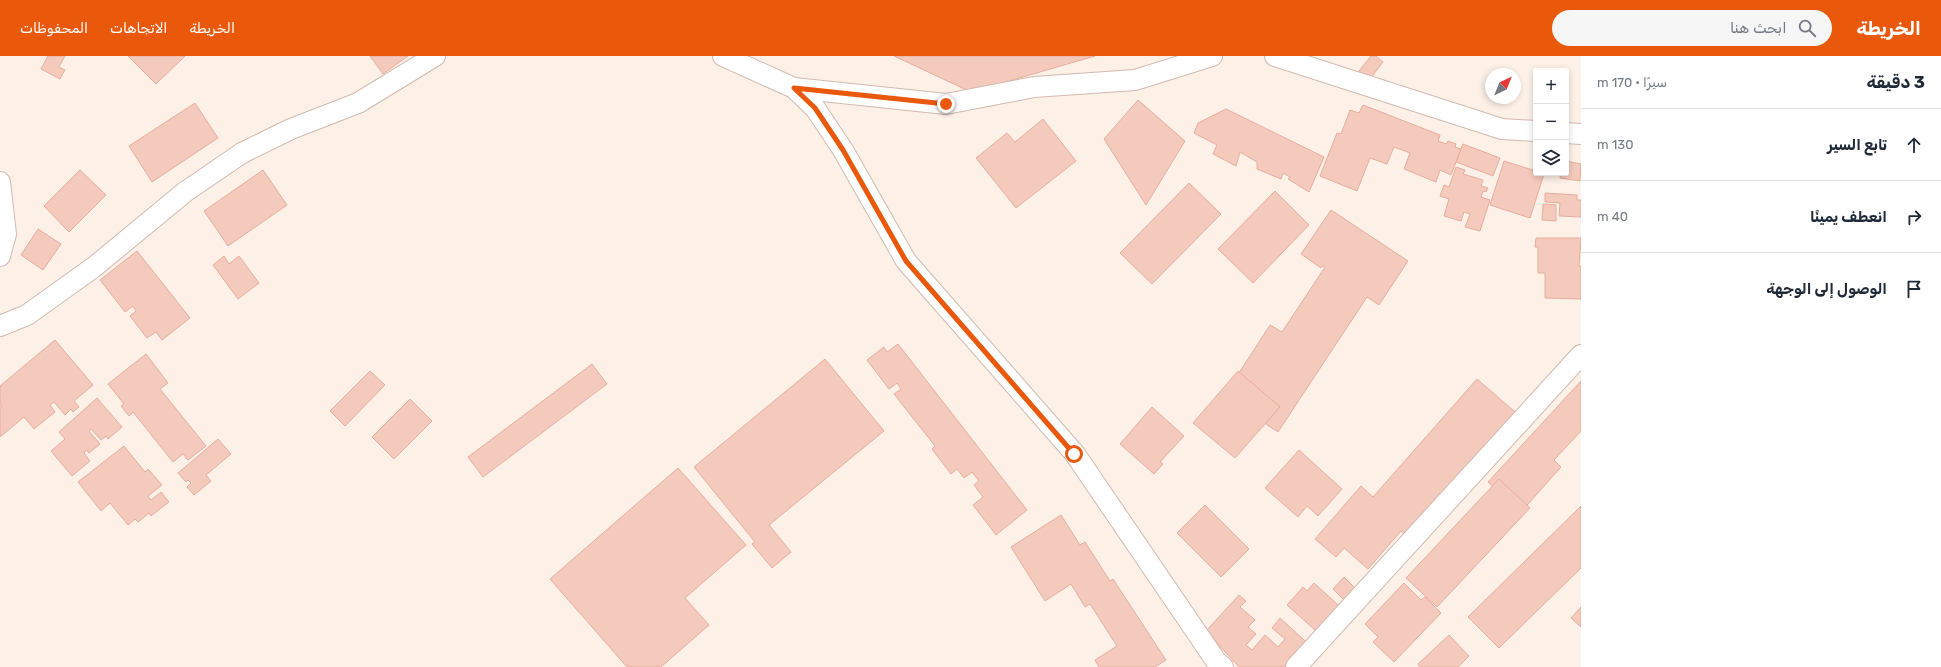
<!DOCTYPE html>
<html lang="ar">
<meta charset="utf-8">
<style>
body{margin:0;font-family:Rubik,Vazirmatn,sans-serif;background:#f6f6f7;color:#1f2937;direction:rtl}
.controls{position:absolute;right:12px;top:12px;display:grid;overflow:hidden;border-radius:4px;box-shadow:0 2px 6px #0003}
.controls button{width:36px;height:36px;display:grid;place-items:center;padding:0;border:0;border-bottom:1px solid #e0e1e3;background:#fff;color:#1f2937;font:20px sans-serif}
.compass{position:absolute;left:1485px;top:12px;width:36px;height:36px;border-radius:50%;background:#fff;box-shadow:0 2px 6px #0003;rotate:43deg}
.stop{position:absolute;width:12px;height:12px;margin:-9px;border:3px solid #ea580c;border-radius:50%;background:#fff}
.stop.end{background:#ea580c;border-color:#fff;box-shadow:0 1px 4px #0008}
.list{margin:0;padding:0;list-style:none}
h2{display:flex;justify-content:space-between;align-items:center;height:52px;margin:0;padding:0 16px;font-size:17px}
h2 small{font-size:13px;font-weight:400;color:#747a83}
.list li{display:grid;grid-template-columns:26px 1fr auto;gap:12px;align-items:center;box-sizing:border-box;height:72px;padding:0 16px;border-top:1px solid #e0e1e3}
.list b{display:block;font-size:15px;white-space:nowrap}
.list em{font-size:13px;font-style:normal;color:#747a83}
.icon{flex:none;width:22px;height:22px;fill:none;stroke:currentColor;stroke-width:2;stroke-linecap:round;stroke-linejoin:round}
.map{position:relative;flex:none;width:1581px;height:611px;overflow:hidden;direction:ltr}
header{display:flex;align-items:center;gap:24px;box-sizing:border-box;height:56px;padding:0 20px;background:#ea580c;color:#fff}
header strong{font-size:19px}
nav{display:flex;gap:22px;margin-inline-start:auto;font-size:14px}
.search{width:280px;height:36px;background:#f6f6f7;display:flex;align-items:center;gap:10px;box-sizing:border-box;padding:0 14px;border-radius:22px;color:#747a83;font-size:15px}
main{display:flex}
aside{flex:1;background:#fff}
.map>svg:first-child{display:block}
.building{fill:#f4cabd;stroke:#e8ac9c}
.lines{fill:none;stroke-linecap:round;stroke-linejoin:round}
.street-casing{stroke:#d3b9ae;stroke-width:22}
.street{stroke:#fff;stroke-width:20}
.route{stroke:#ea580c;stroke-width:5}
</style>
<header>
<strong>الخريطة</strong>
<div class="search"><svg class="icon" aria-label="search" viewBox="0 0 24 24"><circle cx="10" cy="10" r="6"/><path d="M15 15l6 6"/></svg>ابحث هنا</div>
<nav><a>الخريطة</a><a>الاتجاهات</a><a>المحفوظات</a></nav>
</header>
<main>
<aside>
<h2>3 دقيقة<small>سيرًا · 170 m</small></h2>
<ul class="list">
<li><svg class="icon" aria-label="ahead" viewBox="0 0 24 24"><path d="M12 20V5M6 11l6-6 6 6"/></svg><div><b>تابع السير</b></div><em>130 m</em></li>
<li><svg class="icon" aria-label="right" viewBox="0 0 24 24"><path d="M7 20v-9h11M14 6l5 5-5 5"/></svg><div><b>انعطف يمينًا</b></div><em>40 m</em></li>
<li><svg class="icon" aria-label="arrive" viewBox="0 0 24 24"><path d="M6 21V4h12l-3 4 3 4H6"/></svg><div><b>الوصول إلى الوجهة</b></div></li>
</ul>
</aside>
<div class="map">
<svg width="1581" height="611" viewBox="0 0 1581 611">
<rect width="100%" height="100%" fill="#fdf1e7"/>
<g class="building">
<polygon points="48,0 65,0 59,11 65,14 60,23 41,13"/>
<polygon points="128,0 185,0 156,28"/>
<polygon points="370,0 408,0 383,18"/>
<polygon points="894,0 1095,0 971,36"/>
<polygon points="1371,0 1376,0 1383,6 1370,23 1359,15"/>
<polygon points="1138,44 1185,85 1146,149 1104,83"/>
<polygon points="195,47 218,82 152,126 129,90"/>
<polygon points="1363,49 1440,79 1438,85 1446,88 1448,85 1456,88 1455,91 1461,93 1451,119 1440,114 1436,126 1404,113 1410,97 1394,91 1387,108 1370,102 1357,135 1320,120 1337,77 1341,78 1350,54 1359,57"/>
<polygon points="1226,53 1324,101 1309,136 1288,123 1290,121 1283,117 1281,123 1257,113 1257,106 1240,96 1236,110 1213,98 1217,89 1194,77 1198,67"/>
<polygon points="1043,63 1076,105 1016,152 976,102 1007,77 1015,86"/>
<polygon points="1463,88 1500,102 1493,120 1456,106"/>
<polygon points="1504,105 1536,115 1536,117 1544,118 1530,162 1490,149"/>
<polygon points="1566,105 1581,108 1580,125 1560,122 1561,117 1566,117"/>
<polygon points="1456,111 1465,114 1463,118 1483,124 1481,130 1488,132 1486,136 1483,135 1481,141 1490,144 1480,175 1465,171 1470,158 1464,156 1461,165 1444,160 1449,143 1440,140 1444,129 1449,131"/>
<polygon points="80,114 106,139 69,176 44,150"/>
<polygon points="263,114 287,149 228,190 204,155"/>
<polygon points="1189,127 1221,158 1152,228 1120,197"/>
<polygon points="1275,135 1309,169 1253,227 1218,193"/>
<polygon points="1545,137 1577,139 1577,144 1581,144 1581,161 1559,160 1560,147 1545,146"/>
<polygon points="1543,148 1556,149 1556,165 1542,164"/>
<polygon points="1331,154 1408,205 1379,249 1367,241 1278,376 1224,340 1270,269 1282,276 1325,211 1323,210 1321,212 1301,198"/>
<polygon points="38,173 61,188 43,214 21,199"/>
<polygon points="1536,182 1581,182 1579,210 1581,210 1581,243 1545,242 1545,217 1538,217 1538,191 1535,191"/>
<polygon points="137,195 190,262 162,284 156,276 147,282 130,260 136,255 133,250 125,256 100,224"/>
<polygon points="224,200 229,208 239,200 259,227 238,243 213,209"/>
<polygon points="55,284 93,329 74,345 79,351 73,356 71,353 65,359 54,346 50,349 55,356 34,373 24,361 0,381 0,352 2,351 0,349 0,330"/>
<polygon points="898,288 1027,454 996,479 973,449 983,441 974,429 979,425 972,416 964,422 957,413 951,418 932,393 935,390 894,338 901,333 897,327 889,333 867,304 884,291 887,296"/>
<polygon points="146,298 168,327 160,333 206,390 188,404 183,398 173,406 133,356 129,360 121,350 124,348 108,328"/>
<polygon points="825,303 884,375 769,469 791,496 772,512 752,488 755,486 694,411"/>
<polygon points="592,308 607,328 483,421 468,401"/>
<polygon points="370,315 385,329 345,370 330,355"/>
<polygon points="1238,315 1280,351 1235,402 1193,367"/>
<polygon points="1477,323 1515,356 1406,480 1401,475 1368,513 1344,492 1336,501 1315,483 1361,430 1373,441"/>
<polygon points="1581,325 1581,375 1554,404 1561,411 1521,456 1488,426"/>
<polygon points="97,342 122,371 108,383 106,380 101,384 91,373 89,375 100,388 89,397 87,394 84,397 90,405 72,420 51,395 65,383 59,376"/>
<polygon points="410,343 432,365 394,403 372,381"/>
<polygon points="1152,351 1184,380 1160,406 1163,408 1154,418 1120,388"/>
<polygon points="218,383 231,398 206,419 211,425 194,439 187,431 191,427 188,424 186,426 178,417"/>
<polygon points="124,390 145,416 148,413 162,429 148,440 151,444 161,436 169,446 151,460 149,457 138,466 135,463 128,469 110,447 101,455 78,426"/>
<polygon points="1299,394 1342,433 1318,460 1307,450 1298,461 1265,432"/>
<polygon points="678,412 746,489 685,542 709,569 661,611 627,611 550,523"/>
<polygon points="1499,423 1530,452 1437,551 1406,522"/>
<polygon points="1205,449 1249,493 1221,521 1177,477"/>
<polygon points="1581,450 1581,512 1499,592 1468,561"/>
<polygon points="1061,459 1080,489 1085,486 1110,525 1113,523 1166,604 1155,611 1099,611 1095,604 1117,590 1090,548 1085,551 1071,528 1045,545 1011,491"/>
<polygon points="1344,521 1357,534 1346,546 1333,533"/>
<polygon points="1314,527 1348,558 1325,583 1287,549 1303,531 1307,535"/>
<polygon points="1404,527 1421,544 1425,541 1441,557 1394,606 1373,586 1378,581 1365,568"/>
<polygon points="1239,539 1246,545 1240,551 1255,564 1248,571 1256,578 1246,589 1252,594 1265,579 1278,591 1285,583 1272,572 1280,562 1314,593 1298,611 1239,611 1206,575"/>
<polygon points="1581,551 1581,571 1571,562"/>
<polygon points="1449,579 1469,600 1458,611 1420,611 1418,608"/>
</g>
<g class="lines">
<defs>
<g id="street">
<polyline points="723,0 794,32 815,52 843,94 906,205 1075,398 1216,605 1223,611"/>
<polyline points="1275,0 1502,73 1536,75"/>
<polyline points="794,32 946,48 1034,31 1135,24 1212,0"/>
<polyline points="1566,77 1581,78"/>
<polyline points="0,126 6,178 0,200"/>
<polyline points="0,270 27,259 94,211 185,136 242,97 291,73 358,47 435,0"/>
<polyline points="1296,611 1581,299"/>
</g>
</defs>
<use href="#street" class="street-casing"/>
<use href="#street" class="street"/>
</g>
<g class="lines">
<polyline class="route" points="946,48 794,32 815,52 843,94 906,205 1074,398"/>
</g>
</svg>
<div class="controls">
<button>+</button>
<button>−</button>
<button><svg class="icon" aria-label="layers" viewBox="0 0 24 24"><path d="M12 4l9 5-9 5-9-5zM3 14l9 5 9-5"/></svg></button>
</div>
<svg class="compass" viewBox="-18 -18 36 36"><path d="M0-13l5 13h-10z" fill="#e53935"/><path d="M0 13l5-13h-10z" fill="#747a83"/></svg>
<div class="stop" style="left:1074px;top:398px"></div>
<div class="stop end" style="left:946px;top:48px"></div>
</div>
</main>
